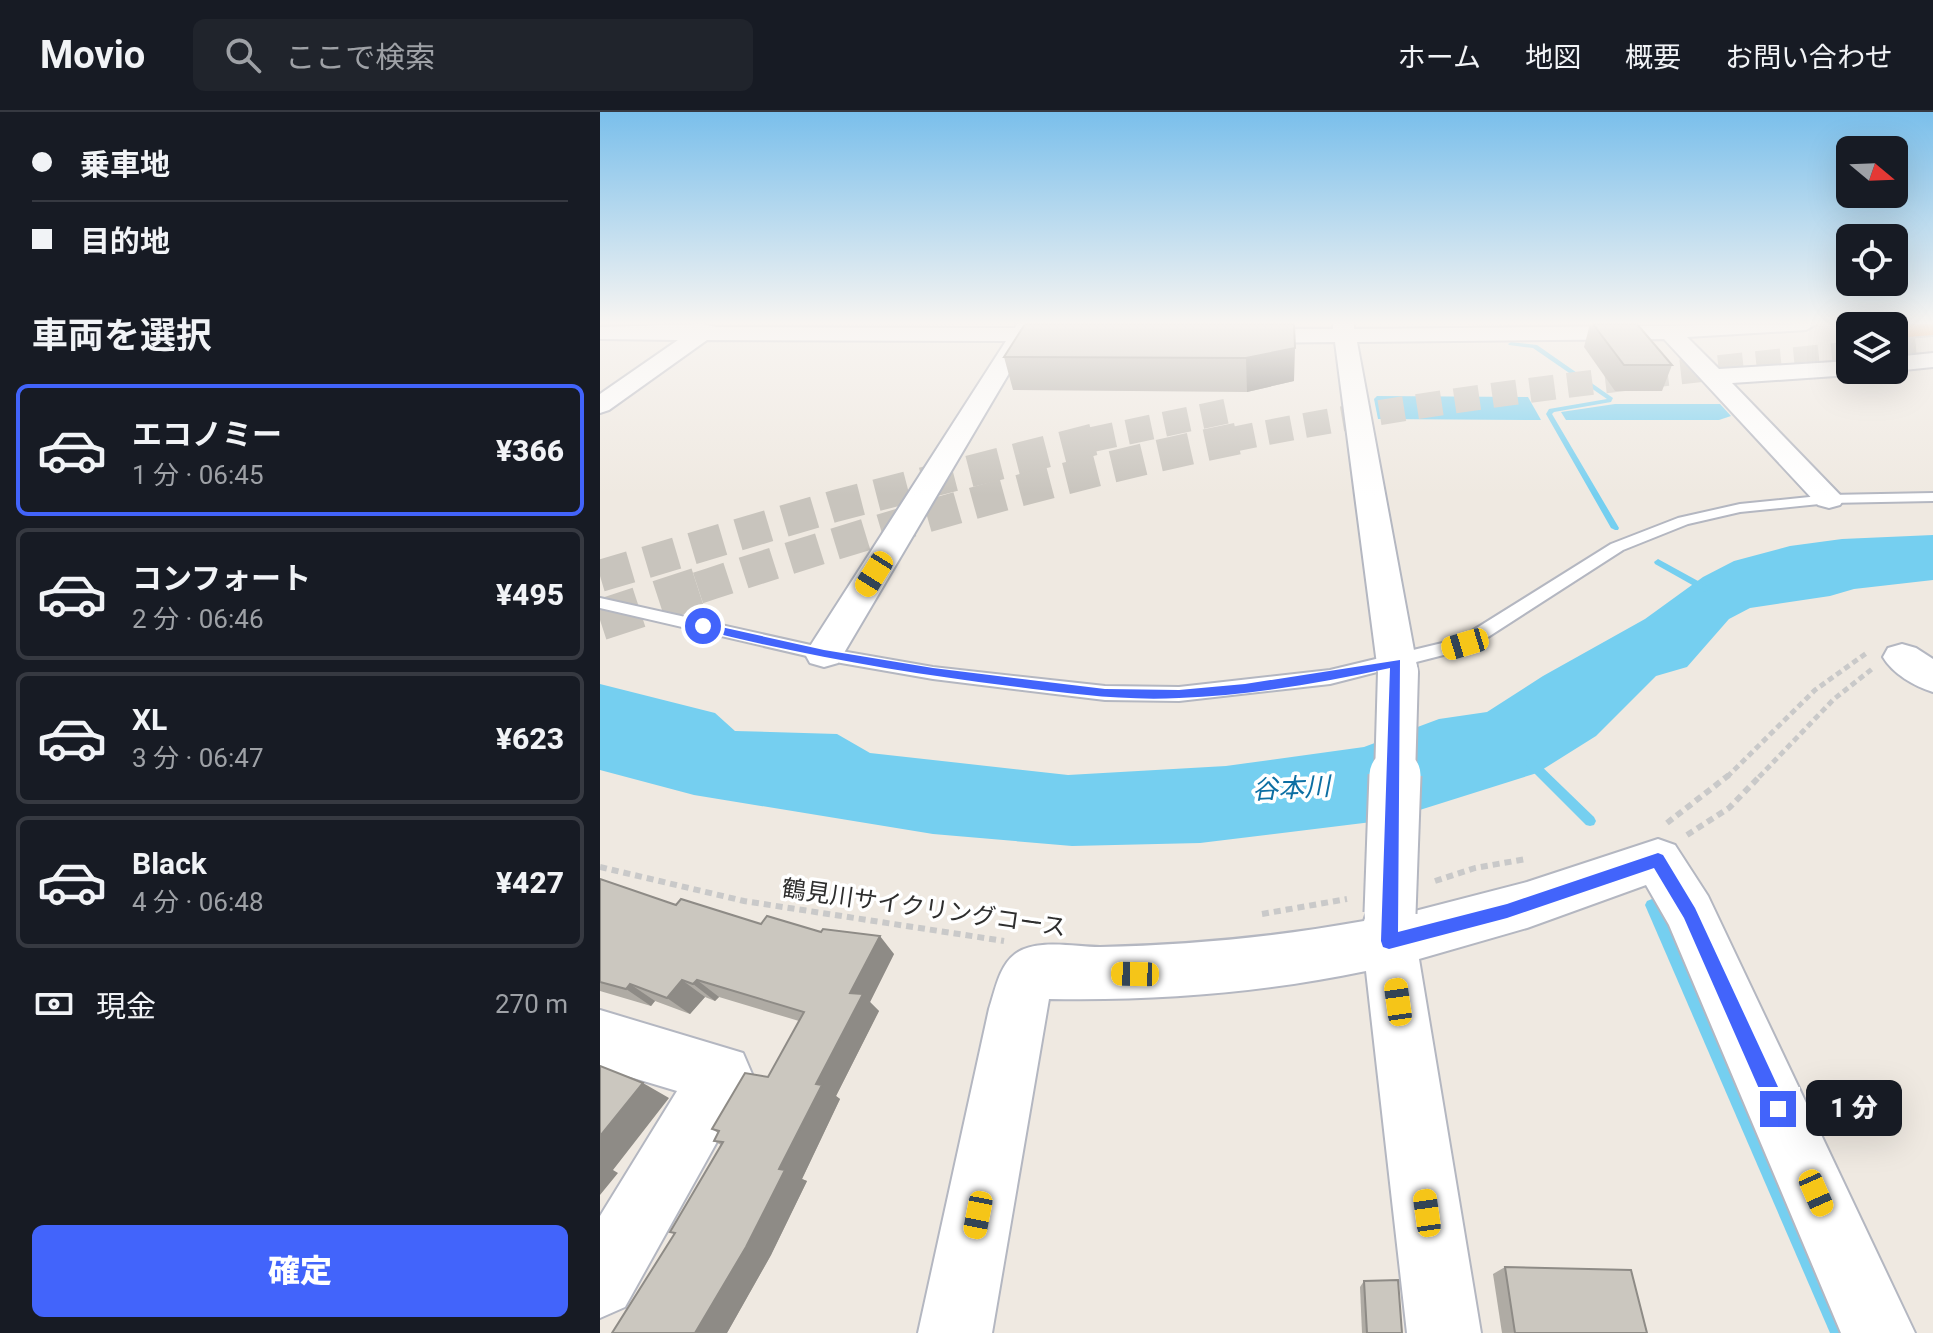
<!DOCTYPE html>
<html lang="ja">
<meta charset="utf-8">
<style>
:root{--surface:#171b24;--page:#20242c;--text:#f1f3f6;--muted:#9ea1a6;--line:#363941;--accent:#4264fb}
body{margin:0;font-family:Roboto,"Noto Sans JP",sans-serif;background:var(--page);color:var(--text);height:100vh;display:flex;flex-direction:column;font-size:30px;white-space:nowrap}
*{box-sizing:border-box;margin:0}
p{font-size:26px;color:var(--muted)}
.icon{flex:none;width:44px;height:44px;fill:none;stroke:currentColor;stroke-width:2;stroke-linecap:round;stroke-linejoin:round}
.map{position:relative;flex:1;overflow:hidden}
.side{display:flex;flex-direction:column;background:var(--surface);width:600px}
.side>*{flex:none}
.banner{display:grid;align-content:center;height:176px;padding:0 32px;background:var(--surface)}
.needle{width:52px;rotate:109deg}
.fabs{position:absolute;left:1236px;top:24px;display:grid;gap:16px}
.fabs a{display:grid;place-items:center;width:72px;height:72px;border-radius:12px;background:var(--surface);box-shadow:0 8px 32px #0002;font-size:40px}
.end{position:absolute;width:36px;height:36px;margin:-18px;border:10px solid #4264fb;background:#fff;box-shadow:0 0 0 4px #fff}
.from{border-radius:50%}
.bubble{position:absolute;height:56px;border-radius:12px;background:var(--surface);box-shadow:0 8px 32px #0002;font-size:26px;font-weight:800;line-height:56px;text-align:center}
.car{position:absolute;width:24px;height:48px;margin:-24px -12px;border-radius:10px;box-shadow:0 0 6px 2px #0007;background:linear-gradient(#f5c518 24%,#345 0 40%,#f5c518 0 76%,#345 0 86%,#f5c518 0)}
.banner b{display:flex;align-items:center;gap:28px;height:76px;font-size:30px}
.banner b+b{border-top:2px solid var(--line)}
.banner i{width:20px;height:20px;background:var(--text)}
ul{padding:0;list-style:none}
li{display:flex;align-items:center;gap:24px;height:132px;margin:0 16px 12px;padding:0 16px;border:4px solid var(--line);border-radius:12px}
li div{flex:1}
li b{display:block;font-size:30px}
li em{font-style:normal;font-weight:800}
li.on{border-color:var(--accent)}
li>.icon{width:72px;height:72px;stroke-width:1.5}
h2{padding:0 32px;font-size:36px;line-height:96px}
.pay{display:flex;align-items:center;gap:20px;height:88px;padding:0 32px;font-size:30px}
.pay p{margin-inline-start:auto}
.action{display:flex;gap:16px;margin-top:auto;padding:16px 32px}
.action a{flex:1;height:92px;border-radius:12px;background:var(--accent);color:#fff;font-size:32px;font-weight:800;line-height:92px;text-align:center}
header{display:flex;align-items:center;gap:48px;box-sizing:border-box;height:112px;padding:0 40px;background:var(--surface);border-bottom:2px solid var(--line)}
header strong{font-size:38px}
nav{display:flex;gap:44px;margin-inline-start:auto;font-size:28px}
.search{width:560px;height:72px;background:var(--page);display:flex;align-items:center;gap:20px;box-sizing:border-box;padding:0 28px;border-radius:12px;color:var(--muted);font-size:30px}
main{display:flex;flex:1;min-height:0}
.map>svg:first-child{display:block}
</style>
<header>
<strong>Movio</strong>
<div class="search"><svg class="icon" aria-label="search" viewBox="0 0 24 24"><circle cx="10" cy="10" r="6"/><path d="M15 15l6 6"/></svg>ここで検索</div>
<nav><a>ホーム</a><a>地図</a><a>概要</a><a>お問い合わせ</a></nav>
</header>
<main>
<section class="side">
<div class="banner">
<b><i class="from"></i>乗車地</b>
<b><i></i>目的地</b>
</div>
<h2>車両を選択</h2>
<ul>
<li class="on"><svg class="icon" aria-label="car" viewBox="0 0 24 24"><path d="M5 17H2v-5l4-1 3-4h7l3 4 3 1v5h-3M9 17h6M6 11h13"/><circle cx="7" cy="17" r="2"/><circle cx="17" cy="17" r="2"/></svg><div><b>エコノミー</b><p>1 分 · 06:45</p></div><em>¥366</em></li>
<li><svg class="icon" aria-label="car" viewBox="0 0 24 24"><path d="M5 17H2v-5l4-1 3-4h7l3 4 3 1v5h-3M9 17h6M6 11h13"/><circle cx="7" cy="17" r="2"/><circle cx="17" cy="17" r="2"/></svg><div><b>コンフォート</b><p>2 分 · 06:46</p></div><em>¥495</em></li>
<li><svg class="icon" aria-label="car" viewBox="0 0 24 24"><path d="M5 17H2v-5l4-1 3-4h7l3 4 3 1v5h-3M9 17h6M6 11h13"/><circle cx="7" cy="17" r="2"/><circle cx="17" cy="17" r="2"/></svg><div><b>XL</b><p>3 分 · 06:47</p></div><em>¥623</em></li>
<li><svg class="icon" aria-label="car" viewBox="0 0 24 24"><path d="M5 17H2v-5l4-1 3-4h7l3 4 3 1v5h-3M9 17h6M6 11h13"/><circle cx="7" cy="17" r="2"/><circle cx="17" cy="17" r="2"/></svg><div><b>Black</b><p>4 分 · 06:48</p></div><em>¥427</em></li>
</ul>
<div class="pay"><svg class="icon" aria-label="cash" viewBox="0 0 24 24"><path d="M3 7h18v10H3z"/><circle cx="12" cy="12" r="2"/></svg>現金<p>270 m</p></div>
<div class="action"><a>確定</a></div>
</section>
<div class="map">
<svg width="1333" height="1221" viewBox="0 0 1333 1221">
<rect width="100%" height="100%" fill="#efe9e1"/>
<g fill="#75cff0">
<polygon points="777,284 928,285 941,308 778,307 774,287"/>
<polygon points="1015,292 1120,292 1131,304 1119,308 966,308 961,300"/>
<polygon points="1333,423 1333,468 1254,477 1230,484 1150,496 1129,507 1087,555 1056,564 996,624 937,661 788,708 600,731 472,734 333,722 94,683 0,658 0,572 115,601 135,619 237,622 270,641 468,663 626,654 764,635 839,607 887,600 943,564 1045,507 1103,465 1134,449 1190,434 1242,427"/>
</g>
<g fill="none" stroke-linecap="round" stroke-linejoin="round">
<g fill="#75cff0" fill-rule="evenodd">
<polygon points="911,230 937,233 1013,286 1011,290 954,300 952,302 1019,416 1018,418 1015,418 1011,416 946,302 949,297 1007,287 933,236 909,233 908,232"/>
<polygon points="1058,447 1109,475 1111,477 1106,480 1103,479 1055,452 1054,450"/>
<polygon points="931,647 935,648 994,705 996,709 994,713 990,714 986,713 927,654 925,651 927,648"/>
<polygon points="1052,787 1057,789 1059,793 1250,1221 1230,1221 1045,793 1047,789"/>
</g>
<g stroke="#c8c4bd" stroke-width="25" stroke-dasharray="25 13" stroke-linecap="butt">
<polyline points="1294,237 1316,235"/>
<polyline points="490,328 632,298"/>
<path d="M630,328C835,286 1042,263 1250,242"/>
</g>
<g stroke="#c8c4bd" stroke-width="32" stroke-dasharray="32 16" stroke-linecap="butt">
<polyline points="0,464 235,394 499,326"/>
<path d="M98,476C276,417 456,364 640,326"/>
</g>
<polyline stroke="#c8c4bd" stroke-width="41" stroke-dasharray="41 21" stroke-linecap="butt" points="0,508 104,474"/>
<g stroke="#b4b7c1" stroke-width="4">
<polygon id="lane" points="1333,381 1333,389 1229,391 1140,400 1088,412 1023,438 871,536 730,572 579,589 505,588 333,567 224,548 0,496 0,486 224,536 333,555 505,574 579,575 730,558 859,527 1011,432 1078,406 1140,392 1229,383"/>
</g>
<g stroke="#b4b7c1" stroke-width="4">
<g id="street">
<polygon points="103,212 116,215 415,216 417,212 438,212 436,216 477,217 488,223 477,229 428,229 238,551 224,555 210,551 205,542 406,229 107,228 9,298 0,301 0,282 78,228 0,227 0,215"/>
<polygon points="733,212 754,212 754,217 1216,212 1206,218 1087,225 1119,257 1250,249 1250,258 1260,258 1250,263 1132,271 1244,387 1240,393 1229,396 1218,393 1064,227 757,230 818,560 812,570 798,573 784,570 778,560 735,230 639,231 628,224 639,217 733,217"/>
<polygon points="1333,241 1333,255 1294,259 1290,258 1294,258 1294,245"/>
<path d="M1302,532L1316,536L1333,547V580C1314,574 1293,562 1283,545L1288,536Z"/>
<path d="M1058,727L1075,733L1108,784L1315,1221H1241L1069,813L1046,773L927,816L819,847L881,1221H807L766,859C661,881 556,889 449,887L392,1221H318L389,897C395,879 399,854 415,842C436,826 475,835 500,835C588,833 676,825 764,809L772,785L790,778L808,785L815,799L927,770Z"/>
<polygon points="0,898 143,941 152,962 143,983 25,1195 0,1206 0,1104 77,979 0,956"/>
</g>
</g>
<g stroke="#c9c9c9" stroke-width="4">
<polygon id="highway" points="1293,212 1333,212 1333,223 1294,226 1294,214 1287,214"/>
</g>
<g stroke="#c9c9c9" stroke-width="5" stroke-dasharray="6 4" stroke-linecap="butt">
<polyline points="1127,665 1215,578 1268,540"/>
<polyline points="1159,665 1234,587 1272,557"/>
</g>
<g stroke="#c9c9c9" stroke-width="6" stroke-dasharray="7 5" stroke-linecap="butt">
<polyline points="1067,711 1129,663"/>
<polyline points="1087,723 1129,696 1161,663"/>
<polyline points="0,755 144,789 404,829"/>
<polyline points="835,769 875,756 926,747"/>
<polyline points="662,802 747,787"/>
</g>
<use href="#lane" fill="#fff" fill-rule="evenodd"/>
<use href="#street" fill="#fff" fill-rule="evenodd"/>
<use href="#highway" fill="#ffa35c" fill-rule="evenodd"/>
<g stroke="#b4b7c1" stroke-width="44" stroke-linecap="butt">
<polyline id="street-bridge-far1" points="795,665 798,560"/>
</g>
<g stroke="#b4b7c1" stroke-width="55" stroke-linecap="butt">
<polyline id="street-bridge" points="790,801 795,663"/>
</g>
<use href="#street-bridge-far1" stroke="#fff" stroke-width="40"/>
<use href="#street-bridge" stroke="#fff" stroke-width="51"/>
</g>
<g fill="#afaba4">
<polygon points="694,212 694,269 647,280 413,278 404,245"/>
<polygon points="990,212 1037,212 1072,253 1062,279 1015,279 984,235"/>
<polygon points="0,767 76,793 294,842 270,890 279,899 236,984 240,987 202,1067 207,1069 171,1143 127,1221 12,1221 75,1121 121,1033 114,1029 118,1021 112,1017 168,965 199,909 119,885 115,889 105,885 90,902 55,889 51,894 0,879"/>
<polygon points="905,1155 1047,1221 902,1221 893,1162"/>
<polygon points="764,1169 802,1221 762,1221 760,1175"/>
</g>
<g fill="#8e8b86">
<polygon points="695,236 694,269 647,280 646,246"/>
<polygon points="280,824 294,842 270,890 279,899 236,984 240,987 202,1067 207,1069 171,1143 127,1221 95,1221 179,1057 216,972 250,881"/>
<polygon points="82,868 105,885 90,902 67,886"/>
<polygon points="97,868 119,885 115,889 93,872"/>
<polygon points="30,872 55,889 51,894 26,877"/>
<polygon points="43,971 69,986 13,1058 18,1061 0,1083 0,1024"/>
</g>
<g fill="#cbc7bf" stroke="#8e8b86" stroke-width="2">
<polygon points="425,212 694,212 695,236 646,246 404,245"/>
<polygon points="993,212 1037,212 1072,253 1024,253"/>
<polygon points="0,767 76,793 81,787 161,812 167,804 221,820 223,817 280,824 250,881 263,882 216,972 222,973 179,1057 185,1058 146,1135 95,1221 12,1221 75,1121 70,1120 123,1030 114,1029 119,1019 112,1017 145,961 168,965 204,900 97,868 93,872 82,868 67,886 30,872 26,877 0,870"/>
<polygon points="0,954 43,971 0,1024"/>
<polygon points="905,1155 1031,1158 1047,1221 915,1221"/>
<polygon points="798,1168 802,1221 767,1221 764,1169"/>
</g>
<linearGradient id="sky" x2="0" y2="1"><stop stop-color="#7abfeb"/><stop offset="0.55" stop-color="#f8f5f2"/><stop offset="1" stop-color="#f8f5f2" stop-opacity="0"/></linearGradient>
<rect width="1333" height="383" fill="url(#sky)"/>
<path fill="#4264fb" d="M103,511L224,538L333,556L505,577L579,578L645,572L800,548L798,820L907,792L1058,741L1063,743L1095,796L1185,990L1187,997L1185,1004L1178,1007L1171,1004L1084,806L1054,756L907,806L789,837L783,835L781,829L790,556C721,571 650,583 579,586C522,589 466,581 410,574C305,561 201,543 99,517V512Z"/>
<g text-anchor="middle" stroke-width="7" stroke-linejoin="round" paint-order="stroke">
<g font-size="24" fill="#2e2e2e" stroke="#fff">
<text transform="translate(324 796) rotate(8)" y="8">鶴見川サイクリングコース</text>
</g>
<g font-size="26" font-style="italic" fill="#0d6fa3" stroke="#fff">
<text transform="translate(691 676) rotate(-3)" y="9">谷本川</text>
</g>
</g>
</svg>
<div class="fabs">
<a><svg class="needle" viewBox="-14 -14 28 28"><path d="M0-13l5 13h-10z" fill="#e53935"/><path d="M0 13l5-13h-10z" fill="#9ea1a6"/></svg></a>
<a><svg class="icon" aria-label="locate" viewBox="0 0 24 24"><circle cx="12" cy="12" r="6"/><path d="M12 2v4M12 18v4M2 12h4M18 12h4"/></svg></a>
<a><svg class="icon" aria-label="layers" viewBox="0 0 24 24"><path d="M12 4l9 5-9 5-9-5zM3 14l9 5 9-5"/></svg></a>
</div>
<i class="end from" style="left:103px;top:514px"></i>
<i class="end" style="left:1178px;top:997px"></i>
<div class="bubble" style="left:1206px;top:968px;width:96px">1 分</div>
<i class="car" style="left:274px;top:462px;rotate:212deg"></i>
<i class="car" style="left:865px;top:532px;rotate:253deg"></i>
<i class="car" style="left:535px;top:862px;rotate:271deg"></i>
<i class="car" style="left:798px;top:890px;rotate:352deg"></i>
<i class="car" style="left:1216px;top:1081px;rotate:156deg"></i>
<i class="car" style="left:827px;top:1101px;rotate:352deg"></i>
<i class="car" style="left:378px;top:1103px;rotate:191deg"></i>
</div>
</main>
